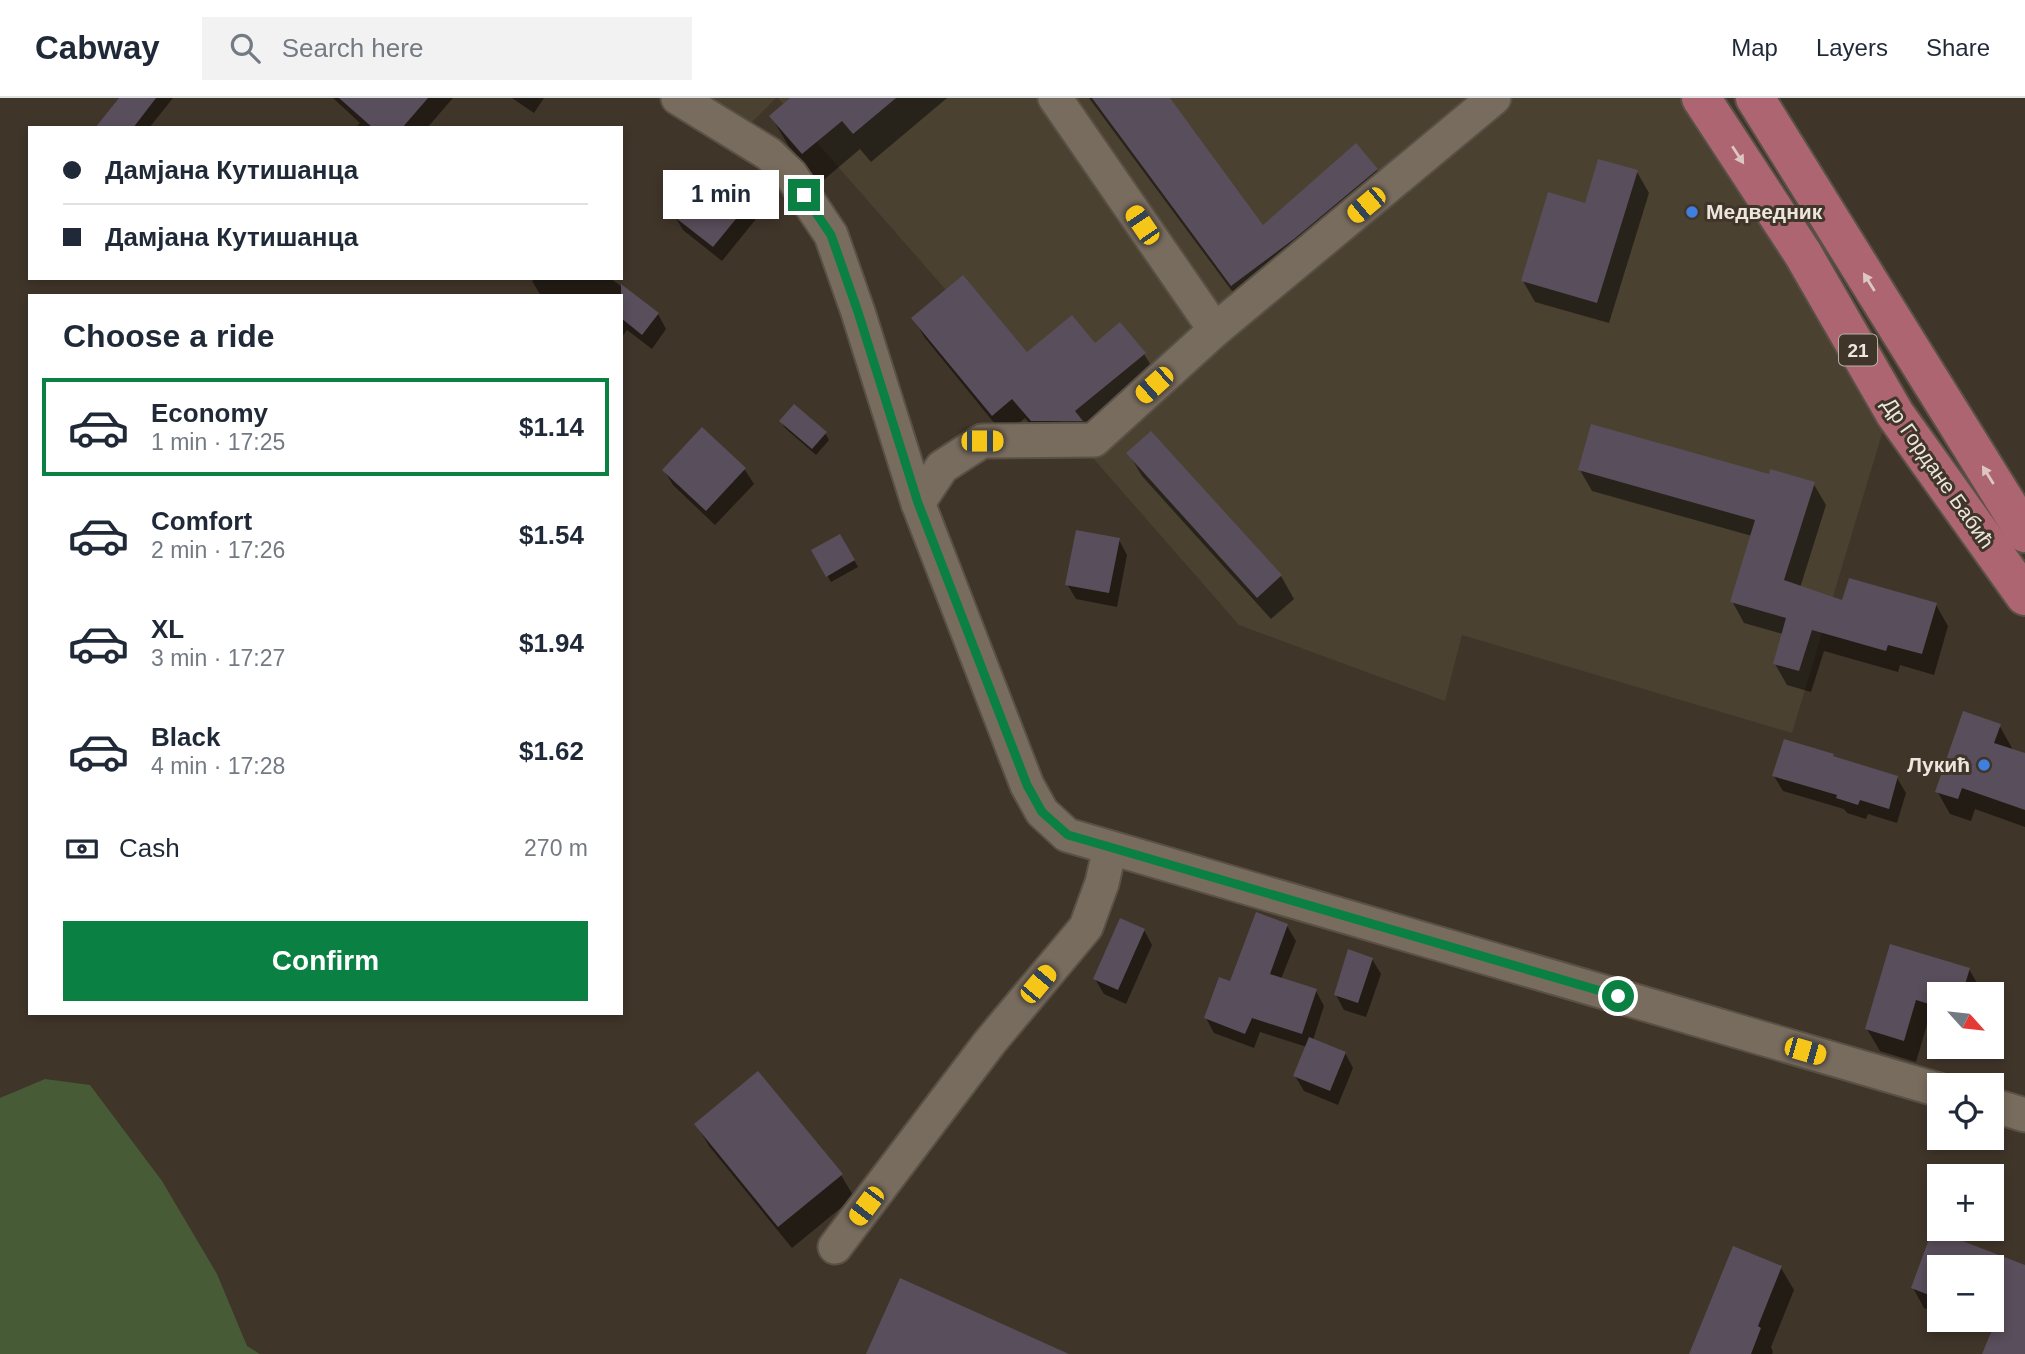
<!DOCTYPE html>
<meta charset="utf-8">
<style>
:root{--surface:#fff;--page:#f2f2f3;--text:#1f2937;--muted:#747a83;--line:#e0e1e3;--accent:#0b8043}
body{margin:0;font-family:Helvetica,sans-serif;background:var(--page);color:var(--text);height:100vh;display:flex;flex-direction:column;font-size:26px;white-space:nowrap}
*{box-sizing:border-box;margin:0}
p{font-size:23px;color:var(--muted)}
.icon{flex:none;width:38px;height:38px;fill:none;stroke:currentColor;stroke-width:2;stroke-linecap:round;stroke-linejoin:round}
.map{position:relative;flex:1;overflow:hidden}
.panel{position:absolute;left:28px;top:196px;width:595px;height:721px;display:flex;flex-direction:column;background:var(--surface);border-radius:0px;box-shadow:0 4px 10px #0003}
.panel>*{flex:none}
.hud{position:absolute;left:28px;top:28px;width:595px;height:154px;border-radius:0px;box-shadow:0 4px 10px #0003;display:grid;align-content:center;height:154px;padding:0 35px;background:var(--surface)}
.needle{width:46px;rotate:117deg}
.buttons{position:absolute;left:1927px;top:884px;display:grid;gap:14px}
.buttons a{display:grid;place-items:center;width:77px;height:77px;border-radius:0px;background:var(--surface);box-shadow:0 4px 10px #0003;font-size:35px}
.end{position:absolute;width:32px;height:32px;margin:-16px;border:9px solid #0b8043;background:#fff;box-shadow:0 0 0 4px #fff}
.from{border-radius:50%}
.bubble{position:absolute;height:49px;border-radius:0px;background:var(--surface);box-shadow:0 4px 10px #0003;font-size:23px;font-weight:800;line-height:49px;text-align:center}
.car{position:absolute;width:21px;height:42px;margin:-21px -10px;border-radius:9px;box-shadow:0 0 5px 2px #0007;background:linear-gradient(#f5c518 24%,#345 0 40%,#f5c518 0 76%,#345 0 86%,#f5c518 0)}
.hud b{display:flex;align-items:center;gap:24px;height:66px;font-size:26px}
.hud b+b{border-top:2px solid var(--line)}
.hud i{width:18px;height:18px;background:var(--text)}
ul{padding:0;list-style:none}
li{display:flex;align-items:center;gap:21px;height:98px;margin:0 14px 10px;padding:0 21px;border:4px solid transparent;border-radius:0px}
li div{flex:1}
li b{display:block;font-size:26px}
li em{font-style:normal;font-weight:800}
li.selected{border-color:var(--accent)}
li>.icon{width:63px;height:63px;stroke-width:1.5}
h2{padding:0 35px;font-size:32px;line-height:84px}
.pay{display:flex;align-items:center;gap:18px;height:77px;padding:0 35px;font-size:26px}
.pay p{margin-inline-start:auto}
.primary-button{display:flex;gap:14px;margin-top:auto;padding:14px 35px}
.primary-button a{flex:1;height:80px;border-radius:0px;background:var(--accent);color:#fff;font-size:28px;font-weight:800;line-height:80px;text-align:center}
header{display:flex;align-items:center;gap:42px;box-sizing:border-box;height:98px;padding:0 35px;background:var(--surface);border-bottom:2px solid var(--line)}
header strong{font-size:33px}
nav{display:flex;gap:38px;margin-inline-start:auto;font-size:24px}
.search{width:490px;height:63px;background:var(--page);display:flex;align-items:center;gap:18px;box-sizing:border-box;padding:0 24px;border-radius:0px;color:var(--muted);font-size:26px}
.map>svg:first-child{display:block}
</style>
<header>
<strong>Cabway</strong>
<div class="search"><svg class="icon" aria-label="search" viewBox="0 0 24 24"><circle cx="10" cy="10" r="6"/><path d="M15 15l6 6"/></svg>Search here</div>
<nav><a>Map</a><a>Layers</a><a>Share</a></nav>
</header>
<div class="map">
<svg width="2025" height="1256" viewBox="0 0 2025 1256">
<rect width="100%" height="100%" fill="#403529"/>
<g fill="#4a4131">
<polygon points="705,0 776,0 748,28"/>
<polygon points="778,0 1696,0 1887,319 1792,635 1462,537 1445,603 1239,527"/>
</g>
<polygon fill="#475b37" points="45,981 90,987 162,1083 217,1176 247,1248 260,1256 0,1256 0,1000"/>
<g fill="#0007">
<polygon points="121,0 173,0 149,30 98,30"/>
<polygon points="333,0 453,0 427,30 355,30 360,25"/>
<polygon points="512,0 544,0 534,15"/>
<polygon points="793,0 947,0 871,64 860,51 820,85 788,47 771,18"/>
<polygon points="1089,0 1168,0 1263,129 1356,48 1377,72 1393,100 1249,216"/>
<polygon points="1637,74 1649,95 1609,225 1535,204 1523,183 1586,107"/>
<polygon points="747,106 756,121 722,163 683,132 674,117"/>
<polygon points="535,180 610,180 658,216 666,231 652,251 627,232 621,240 621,198 541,198 532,183"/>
<polygon points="913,220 1026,257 1095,247 1144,256 1156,276 1087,332 1044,343 1025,320 1004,337 925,240"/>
<polygon points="781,323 825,335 829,342 816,357 785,330"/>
<polygon points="702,331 745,372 754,386 715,427 673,387 664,372"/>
<polygon points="1151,335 1281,478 1294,501 1271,521 1142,378 1129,356"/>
<polygon points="1580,372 1770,378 1813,385 1826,407 1800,490 1843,504 1936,507 1948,528 1934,577 1900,567 1898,574 1824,553 1811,594 1787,587 1775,566 1783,536 1744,525 1732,503 1752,438 1592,393"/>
<polygon points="840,438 858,469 831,484 813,453"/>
<polygon points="1119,442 1127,457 1117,509 1076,501 1067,486"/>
<polygon points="1999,627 2012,650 2012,653 2025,657 2025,729 1975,711 1971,723 1950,716 1937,693"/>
<polygon points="1832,657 1835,661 1897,680 1906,695 1897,725 1868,716 1866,721 1847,715 1844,711 1783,693 1774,678"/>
<polygon points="1287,828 1296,843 1281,881 1316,893 1324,908 1313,942 1345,955 1353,970 1338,1007 1304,993 1295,978 1307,949 1260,934 1254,950 1214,935 1206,920 1231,886"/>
<polygon points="1144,832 1152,847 1126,906 1104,896 1095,881"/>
<polygon points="1892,848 1969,871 1982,894 1981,896 1939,896 1939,927 1928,923 1916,964 1880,953 1867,931"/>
<polygon points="1372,861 1381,876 1366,919 1344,912 1336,897"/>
<polygon points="696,1026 841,1077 854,1099 792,1150 709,1048"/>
<polygon points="1934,1134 2025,1168 2025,1256 1984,1256 1992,1235 1956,1222 1992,1222 1992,1169 1939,1169 1939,1215 1924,1210 1913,1190"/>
<polygon points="1781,1170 1794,1192 1771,1249 1773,1254 1772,1256 1691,1256"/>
</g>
<g fill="#594e5b">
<polygon points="119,0 156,0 133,30 95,30"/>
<polygon points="339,0 428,0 402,30 373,30"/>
<polygon points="790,0 896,0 853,36 842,23 802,56 769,18"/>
<polygon points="1092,0 1170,0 1263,127 1356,45 1378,71 1294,141 1231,188"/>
<polygon points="1598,61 1638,72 1597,205 1521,183 1548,94 1585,105"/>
<polygon points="708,72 749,105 713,149 672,117"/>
<polygon points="963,177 1027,254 1072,217 1095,245 1120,224 1146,255 1075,313 1083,323 1031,323 1012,301 992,318 911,220"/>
<polygon points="621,186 659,215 642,237 621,220"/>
<polygon points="794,306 827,334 812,351 779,323"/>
<polygon points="1591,326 1769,376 1770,371 1815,384 1784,482 1842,502 1849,480 1937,505 1922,556 1888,547 1886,553 1812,532 1799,573 1773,566 1786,520 1730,504 1755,422 1578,372"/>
<polygon points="702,329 746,370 706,413 662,372"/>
<polygon points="1151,333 1282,477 1257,500 1126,355"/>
<polygon points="1076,432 1120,440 1109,495 1065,487"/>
<polygon points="840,436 855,462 826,479 811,452"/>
<polygon points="1963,613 2001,626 1994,645 2025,655 2025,712 1962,690 1958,701 1935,694"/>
<polygon points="1784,641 1834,656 1833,658 1898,678 1889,711 1860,702 1858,707 1836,700 1837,697 1772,678"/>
<polygon points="1256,814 1288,826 1270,876 1317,891 1302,936 1252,920 1245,936 1204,920 1219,879 1230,883"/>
<polygon points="1120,820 1145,831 1118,892 1093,881"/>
<polygon points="1890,846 1970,870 1962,896 1939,896 1939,909 1916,902 1904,943 1865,931"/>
<polygon points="1348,851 1373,860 1358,905 1334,897"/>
<polygon points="1309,939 1346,954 1330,993 1293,978"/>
<polygon points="758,973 843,1076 778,1129 694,1026"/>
<polygon points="1936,1122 1939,1122 1939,1134 2025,1167 2025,1256 1982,1256 1992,1232 1992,1169 1939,1169 1939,1201 1911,1190"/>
<polygon points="1733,1148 1782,1168 1758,1228 1761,1230 1751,1256 1689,1256"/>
<polygon points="900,1180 1069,1256 866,1256"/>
</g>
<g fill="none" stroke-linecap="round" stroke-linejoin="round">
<g stroke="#5a5146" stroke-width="37">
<g id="minor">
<polyline points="678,0 769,56 791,77 831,137 858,214 918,405 1027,687 1042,714 1067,737 1939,992"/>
<polyline points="1055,0 1215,232 1494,0"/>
<polyline points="918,405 942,369 982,343 1094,342 1215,232"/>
<polyline points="1992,1007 2025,1017"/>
<polyline points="835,1149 990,944 1086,829 1102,785 1110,750"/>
</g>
</g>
<g stroke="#5a5146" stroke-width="42">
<g id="major">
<polyline points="1701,0 1803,156 1895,316 2025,498"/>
<polyline points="1755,0 2025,435"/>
</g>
</g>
<use href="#minor" stroke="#786c5e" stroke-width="33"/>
<use href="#major" stroke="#ac6571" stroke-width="38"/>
</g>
<defs><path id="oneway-solid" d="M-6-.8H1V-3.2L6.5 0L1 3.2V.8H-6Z" transform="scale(1.75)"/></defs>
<g fill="#ddc6c3">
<use href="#oneway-solid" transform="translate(1738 57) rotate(57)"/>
<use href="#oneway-solid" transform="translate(1869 184) rotate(-122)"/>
<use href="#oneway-solid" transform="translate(1988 377) rotate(-122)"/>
</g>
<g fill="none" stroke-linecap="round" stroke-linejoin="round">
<polyline stroke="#0b8043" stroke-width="9" points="804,97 831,137 858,214 918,405 1027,687 1042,714 1068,737 1089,743 1618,898"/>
</g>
<g fill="#3f7fe0" stroke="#403529" stroke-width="2.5">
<circle cx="1692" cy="114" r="7"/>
<circle cx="1984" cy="667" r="7"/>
</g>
<g text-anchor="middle" stroke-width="6" stroke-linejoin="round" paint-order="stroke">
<rect fill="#403529" stroke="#b9b1a8" stroke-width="2" x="1839" y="236.5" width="38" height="31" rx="5"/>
<g font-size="19" font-weight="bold" fill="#ede6de">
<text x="1858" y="259">21</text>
</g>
<g font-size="21" font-weight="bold" fill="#ede6de" stroke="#403529" text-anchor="start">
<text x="1706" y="121">Медведник</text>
<text x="1970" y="674" text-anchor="end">Лукић</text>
</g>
<g font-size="21" fill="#ede6de" stroke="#403529">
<text transform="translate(1938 375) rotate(55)" y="7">Др Гордане Бабић</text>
</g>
</g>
</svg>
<div class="buttons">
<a><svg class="needle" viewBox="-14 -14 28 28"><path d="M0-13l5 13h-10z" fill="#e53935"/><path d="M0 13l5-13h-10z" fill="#747a83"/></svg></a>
<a><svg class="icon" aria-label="locate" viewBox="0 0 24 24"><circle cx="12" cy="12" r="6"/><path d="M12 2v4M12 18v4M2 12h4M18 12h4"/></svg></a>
<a>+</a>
<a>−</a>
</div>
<i class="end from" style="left:1618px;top:898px"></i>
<i class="end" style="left:804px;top:97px"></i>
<div class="bubble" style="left:663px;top:72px;width:116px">1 min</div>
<i class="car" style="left:1366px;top:107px;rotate:230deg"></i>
<i class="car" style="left:1142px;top:127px;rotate:326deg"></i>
<i class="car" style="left:1154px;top:287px;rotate:228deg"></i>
<i class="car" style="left:982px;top:343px;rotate:90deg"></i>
<i class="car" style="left:1038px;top:886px;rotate:40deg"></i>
<i class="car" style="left:1805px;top:953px;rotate:106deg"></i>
<i class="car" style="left:866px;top:1108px;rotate:217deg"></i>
<div class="hud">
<b><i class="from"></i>Дамјана Кутишанца</b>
<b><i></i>Дамјана Кутишанца</b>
</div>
<section class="panel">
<h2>Choose a ride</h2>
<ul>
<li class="selected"><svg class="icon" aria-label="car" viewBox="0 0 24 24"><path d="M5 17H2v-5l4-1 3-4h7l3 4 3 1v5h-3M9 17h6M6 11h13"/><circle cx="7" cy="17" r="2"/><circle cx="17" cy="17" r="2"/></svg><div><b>Economy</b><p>1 min · 17:25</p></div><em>$1.14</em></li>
<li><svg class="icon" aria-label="car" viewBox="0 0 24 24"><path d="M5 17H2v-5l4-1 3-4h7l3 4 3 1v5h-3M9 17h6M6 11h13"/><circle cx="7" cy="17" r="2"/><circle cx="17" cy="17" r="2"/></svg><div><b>Comfort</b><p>2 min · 17:26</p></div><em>$1.54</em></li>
<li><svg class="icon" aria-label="car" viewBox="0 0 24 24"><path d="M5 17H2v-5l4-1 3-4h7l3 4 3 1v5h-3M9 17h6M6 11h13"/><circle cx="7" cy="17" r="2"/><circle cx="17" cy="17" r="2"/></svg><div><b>XL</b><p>3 min · 17:27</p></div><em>$1.94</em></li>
<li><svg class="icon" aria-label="car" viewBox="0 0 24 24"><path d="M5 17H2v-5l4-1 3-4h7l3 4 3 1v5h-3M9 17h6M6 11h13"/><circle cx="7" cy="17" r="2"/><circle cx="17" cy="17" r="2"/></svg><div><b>Black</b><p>4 min · 17:28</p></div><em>$1.62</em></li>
</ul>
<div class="pay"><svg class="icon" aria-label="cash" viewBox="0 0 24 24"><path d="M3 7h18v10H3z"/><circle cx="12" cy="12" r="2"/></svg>Cash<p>270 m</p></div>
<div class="primary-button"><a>Confirm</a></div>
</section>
</div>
